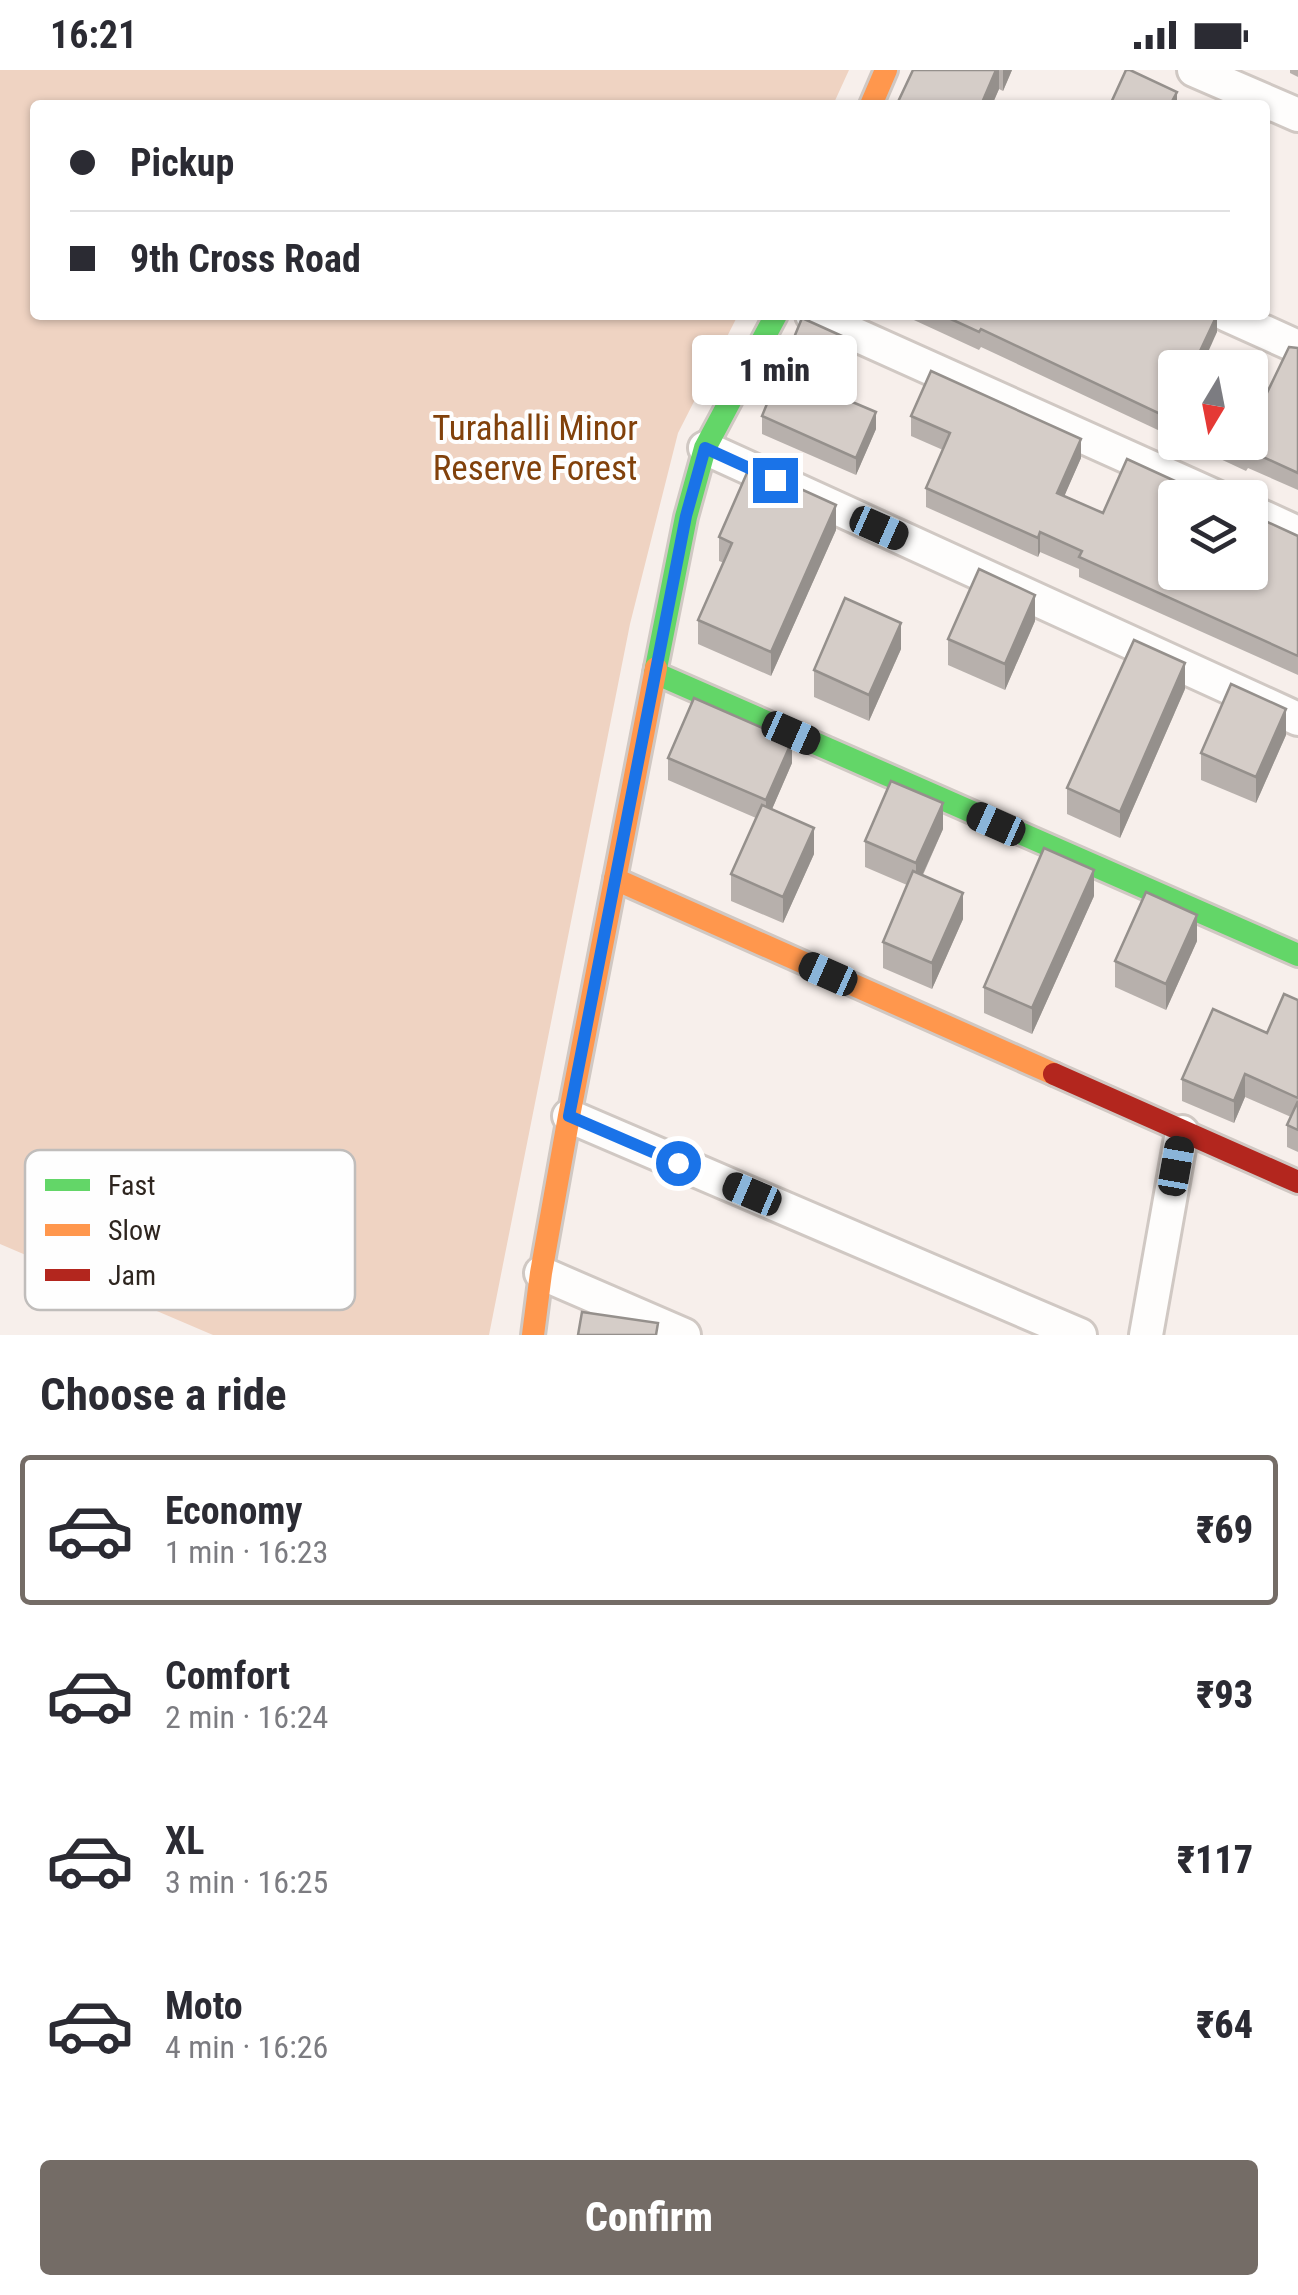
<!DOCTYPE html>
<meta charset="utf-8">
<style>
:root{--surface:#fff;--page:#f7f7f7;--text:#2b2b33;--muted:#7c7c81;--line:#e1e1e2;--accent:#746c66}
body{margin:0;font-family:"Roboto Condensed",sans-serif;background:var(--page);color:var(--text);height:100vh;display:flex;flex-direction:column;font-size:38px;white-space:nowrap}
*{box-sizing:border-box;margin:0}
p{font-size:32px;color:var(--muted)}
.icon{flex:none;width:55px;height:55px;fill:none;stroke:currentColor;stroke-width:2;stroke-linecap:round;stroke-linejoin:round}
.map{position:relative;height:1265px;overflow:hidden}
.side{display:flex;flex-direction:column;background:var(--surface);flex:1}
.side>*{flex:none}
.top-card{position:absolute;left:30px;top:30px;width:1240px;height:220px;border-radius:10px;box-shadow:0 2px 8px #0004;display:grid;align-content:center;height:220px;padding:0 40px;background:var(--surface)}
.needle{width:65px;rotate:190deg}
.tools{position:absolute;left:1158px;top:280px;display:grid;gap:20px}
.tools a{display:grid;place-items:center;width:110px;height:110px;border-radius:10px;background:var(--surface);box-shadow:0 2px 8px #0004;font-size:50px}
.end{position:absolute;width:45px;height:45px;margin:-22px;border:12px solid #1a73e8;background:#fff;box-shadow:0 0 0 5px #fff}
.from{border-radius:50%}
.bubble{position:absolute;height:70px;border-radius:10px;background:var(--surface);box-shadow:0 2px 8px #0004;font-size:32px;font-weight:800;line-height:70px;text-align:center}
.car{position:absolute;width:30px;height:60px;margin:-30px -15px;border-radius:12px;box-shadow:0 0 8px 2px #0007;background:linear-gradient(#222 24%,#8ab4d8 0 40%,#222 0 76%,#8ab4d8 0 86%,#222 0)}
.top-card b{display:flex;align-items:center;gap:35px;height:95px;font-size:38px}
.top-card b+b{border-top:2px solid var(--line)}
.top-card i{width:25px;height:25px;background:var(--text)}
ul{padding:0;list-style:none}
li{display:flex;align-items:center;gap:30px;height:150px;margin:0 20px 15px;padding:0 20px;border:5px solid transparent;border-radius:10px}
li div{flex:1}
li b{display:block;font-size:38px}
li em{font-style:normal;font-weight:800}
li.active{border-color:var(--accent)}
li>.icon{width:90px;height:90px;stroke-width:1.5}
h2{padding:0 40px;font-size:45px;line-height:120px}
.primary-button{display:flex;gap:20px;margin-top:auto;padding:20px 40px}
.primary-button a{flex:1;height:115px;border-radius:10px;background:var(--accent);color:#fff;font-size:40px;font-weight:800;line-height:115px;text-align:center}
.status{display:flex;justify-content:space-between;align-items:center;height:70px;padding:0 50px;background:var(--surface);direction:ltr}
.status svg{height:28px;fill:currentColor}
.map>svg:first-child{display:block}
</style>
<div class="status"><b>16:21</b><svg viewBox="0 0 49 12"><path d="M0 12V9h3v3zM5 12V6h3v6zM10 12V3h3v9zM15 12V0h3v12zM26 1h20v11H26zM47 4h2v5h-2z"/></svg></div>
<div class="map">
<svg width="1298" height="1265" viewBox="0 0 1298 1265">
<rect width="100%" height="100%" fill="#f7efeb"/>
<polygon fill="#efd3c2" points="0,0 849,0 833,35 35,35 35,245 738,245 678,363 630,554 489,1265 213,1265 0,1174"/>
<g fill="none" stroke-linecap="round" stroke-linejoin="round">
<g stroke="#d0c8c3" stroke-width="38">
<g id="street">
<polyline points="1194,0 1298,45"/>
<polyline points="812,245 1219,428"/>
<polyline points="1227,245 1298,277"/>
<polyline points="705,378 1298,649"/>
<polyline points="1250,441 1298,463"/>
<polyline points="569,1046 1080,1265"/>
<polyline points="541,1203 684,1265"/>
<polyline points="1146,1265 1182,1062"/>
</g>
</g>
<g stroke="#d0c8c3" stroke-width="28">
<g id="fast">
<polyline points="656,598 686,447 705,378 776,245"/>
<polyline points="655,603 1298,885"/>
</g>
</g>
<g stroke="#d0c8c3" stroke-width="28">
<g id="slow">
<polyline points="871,35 886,0"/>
<polyline points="615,809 1054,1004"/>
<polyline points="533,1265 541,1203 569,1046 656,598"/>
</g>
</g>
<g stroke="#d0c8c3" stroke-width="28">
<polyline id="jam" points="1054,1004 1298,1112"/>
</g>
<use href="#street" stroke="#fefdfc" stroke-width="32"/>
<use href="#fast" stroke="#63d668" stroke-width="22"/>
<use href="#slow" stroke="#ff974d" stroke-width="22"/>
<use href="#jam" stroke="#b3261e" stroke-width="22"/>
</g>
<g fill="#b7b0ac">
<polygon points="913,0 1012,0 1003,21 999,19 992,35 897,35"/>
<polygon points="1290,0 1298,0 1298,7 1290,3"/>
<polygon points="903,245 1217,245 1217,262 1175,298 1175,368 981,277 979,280"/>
<polygon points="1298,278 1298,420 1248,398 1246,401 1184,372 1250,372 1264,329"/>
<polygon points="853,288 837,325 876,359 856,405 762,364 762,346"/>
<polygon points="911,346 1081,388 1064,426 1103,443 1298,466 1298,605 1079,507 1079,499 1040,482 1038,487 926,437 926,418 943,380 911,366"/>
<polygon points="836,460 771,606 698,574 698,550 724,493 719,491 719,467"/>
<polygon points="1035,551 1005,620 948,595 948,569"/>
<polygon points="901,579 869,651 814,627 814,600"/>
<polygon points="1185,619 1120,768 1067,744 1067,718"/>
<polygon points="1286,665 1256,733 1201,710 1201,683"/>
<polygon points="668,688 792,693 772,739 814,784 783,853 731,831 731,804 756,748 668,710"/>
<polygon points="943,759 923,805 963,849 932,919 883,898 883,872 907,815 865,797 865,771"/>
<polygon points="1094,826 1032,964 984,943 984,917"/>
<polygon points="1197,871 1166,940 1115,917 1115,891"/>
<polygon points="1298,930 1298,1082 1287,1077 1287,1055 1291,1047 1245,1027 1234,1053 1182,1031 1182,1009 1267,963"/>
</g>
<g fill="#95908c">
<polygon points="996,0 999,0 999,19 992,35 981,35"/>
<polygon points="1003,0 1012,0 1003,21"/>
<polygon points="1177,22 1177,35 1170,35"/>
<polygon points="1217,245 1217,262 1201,298 1193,298"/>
<polygon points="853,271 853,288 831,340 831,323"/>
<polygon points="876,342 876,359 856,405 856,388"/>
<polygon points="1081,369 1081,388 1057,443 1057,423"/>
<polygon points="836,435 836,460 771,606 771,582"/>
<polygon points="1040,462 1040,482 1038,487 1038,468"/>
<polygon points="1035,525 1035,551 1005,620 1005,594"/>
<polygon points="901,553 901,579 869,651 869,625"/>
<polygon points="1185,593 1185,619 1120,768 1120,742"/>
<polygon points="1286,639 1286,665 1256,733 1256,707"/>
<polygon points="792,671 792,693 766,753 766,730"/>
<polygon points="943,733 943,759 916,819 916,793"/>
<polygon points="814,758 814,784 783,853 783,827"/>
<polygon points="1094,800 1094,826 1032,964 1032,938"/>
<polygon points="963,823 963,849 932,919 932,893"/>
<polygon points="1197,845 1197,871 1166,940 1166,914"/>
<polygon points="1245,1004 1245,1027 1234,1053 1234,1031"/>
</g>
<g fill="#d5cdc8" stroke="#95908c" stroke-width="2.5">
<polygon points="913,0 996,0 981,35 899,35 897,34"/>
<polygon points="1126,0 1130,0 1177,22 1170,35 1110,35"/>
<polygon points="942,245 1217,245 1193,296 1196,298 1175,298 1175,351 981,259 979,262"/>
<polygon points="802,248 853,271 831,323 876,342 856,388 762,346"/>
<polygon points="1289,277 1298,278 1298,403 1248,380 1246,383 1222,372 1250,372 1250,322 1264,329"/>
<polygon points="931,301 1081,369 1057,423 1103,443 1127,389 1212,428 1175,428 1175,502 1250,502 1250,444 1298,466 1298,586 1079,487 1082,481 1040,462 1038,468 926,418 950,363 911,346"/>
<polygon points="750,396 836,435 771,582 698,550 732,473 719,467"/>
<polygon points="979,499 1035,525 1005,594 948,569"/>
<polygon points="845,528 901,553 869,625 814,600"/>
<polygon points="1134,570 1185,593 1120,742 1067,718"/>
<polygon points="1231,614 1286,639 1256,707 1201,683"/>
<polygon points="694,628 792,671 766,730 668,688"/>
<polygon points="891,711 943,733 916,793 865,771"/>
<polygon points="762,735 814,758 783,827 731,804"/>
<polygon points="1044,778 1094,800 1032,938 984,917"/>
<polygon points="913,801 963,823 932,893 883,872"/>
<polygon points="1146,822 1197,845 1166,914 1115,891"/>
<polygon points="1284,924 1298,930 1298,1028 1245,1004 1234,1031 1182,1009 1213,939 1267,963"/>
<polygon points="1298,1031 1298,1060 1287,1055"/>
<polygon points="582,1242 658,1253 656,1265 578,1265"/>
</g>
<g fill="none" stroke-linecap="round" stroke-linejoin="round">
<polyline stroke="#1a73e8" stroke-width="12" points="678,1093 569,1046 686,446 705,378 775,410"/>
</g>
<g text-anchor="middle" stroke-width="8" stroke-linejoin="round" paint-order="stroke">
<g font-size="35" fill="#81410b" stroke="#fefefe">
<text x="535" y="370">Turahalli Minor<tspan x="535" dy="40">Reserve Forest</tspan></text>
</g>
</g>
<rect x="25" y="1080" width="330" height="160" rx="15" fill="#fefefe" stroke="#c0bdbb" stroke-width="2.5"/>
<rect x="45" y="1109" width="45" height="12" fill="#63d668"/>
<rect x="45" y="1154" width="45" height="12" fill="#ff974d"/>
<rect x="45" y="1199" width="45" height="12" fill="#b3261e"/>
<g font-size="28" fill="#2e251f">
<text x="108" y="1125">Fast</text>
<text x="108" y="1170">Slow</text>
<text x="108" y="1215">Jam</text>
</g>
</svg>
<div class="tools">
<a><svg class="needle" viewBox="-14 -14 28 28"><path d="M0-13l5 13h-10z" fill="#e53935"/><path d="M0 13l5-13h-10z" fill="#7c7c81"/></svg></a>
<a><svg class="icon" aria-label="layers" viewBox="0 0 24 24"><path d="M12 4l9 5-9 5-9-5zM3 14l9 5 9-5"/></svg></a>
</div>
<i class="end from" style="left:678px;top:1093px"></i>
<i class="end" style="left:775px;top:410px"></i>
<div class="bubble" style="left:692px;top:265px;width:165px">1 min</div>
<i class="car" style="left:879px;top:458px;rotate:114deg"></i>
<i class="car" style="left:791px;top:663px;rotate:114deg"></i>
<i class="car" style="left:996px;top:754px;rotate:294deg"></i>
<i class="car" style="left:828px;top:904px;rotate:294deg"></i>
<i class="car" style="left:1176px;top:1096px;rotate:10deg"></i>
<i class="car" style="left:752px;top:1124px;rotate:293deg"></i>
<div class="top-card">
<b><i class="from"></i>Pickup</b>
<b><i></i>9th Cross Road</b>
</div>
</div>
<section class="side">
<h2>Choose a ride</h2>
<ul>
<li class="active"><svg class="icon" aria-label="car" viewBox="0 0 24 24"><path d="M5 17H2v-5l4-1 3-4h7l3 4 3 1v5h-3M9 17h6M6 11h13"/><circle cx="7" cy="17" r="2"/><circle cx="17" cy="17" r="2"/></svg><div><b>Economy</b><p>1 min · 16:23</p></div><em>₹69</em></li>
<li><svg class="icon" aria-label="car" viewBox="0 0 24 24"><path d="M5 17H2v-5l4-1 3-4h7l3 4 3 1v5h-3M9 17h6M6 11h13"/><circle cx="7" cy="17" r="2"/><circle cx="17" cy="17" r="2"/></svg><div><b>Comfort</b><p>2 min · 16:24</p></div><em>₹93</em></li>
<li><svg class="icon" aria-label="car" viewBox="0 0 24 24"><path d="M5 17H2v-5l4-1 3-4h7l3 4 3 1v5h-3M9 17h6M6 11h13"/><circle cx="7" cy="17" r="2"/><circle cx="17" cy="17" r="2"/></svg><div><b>XL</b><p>3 min · 16:25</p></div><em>₹117</em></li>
<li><svg class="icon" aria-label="car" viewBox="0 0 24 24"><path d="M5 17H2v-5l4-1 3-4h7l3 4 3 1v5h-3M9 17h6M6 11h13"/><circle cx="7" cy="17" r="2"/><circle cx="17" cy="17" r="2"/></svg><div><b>Moto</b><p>4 min · 16:26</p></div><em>₹64</em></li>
</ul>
<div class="primary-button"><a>Confirm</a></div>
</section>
